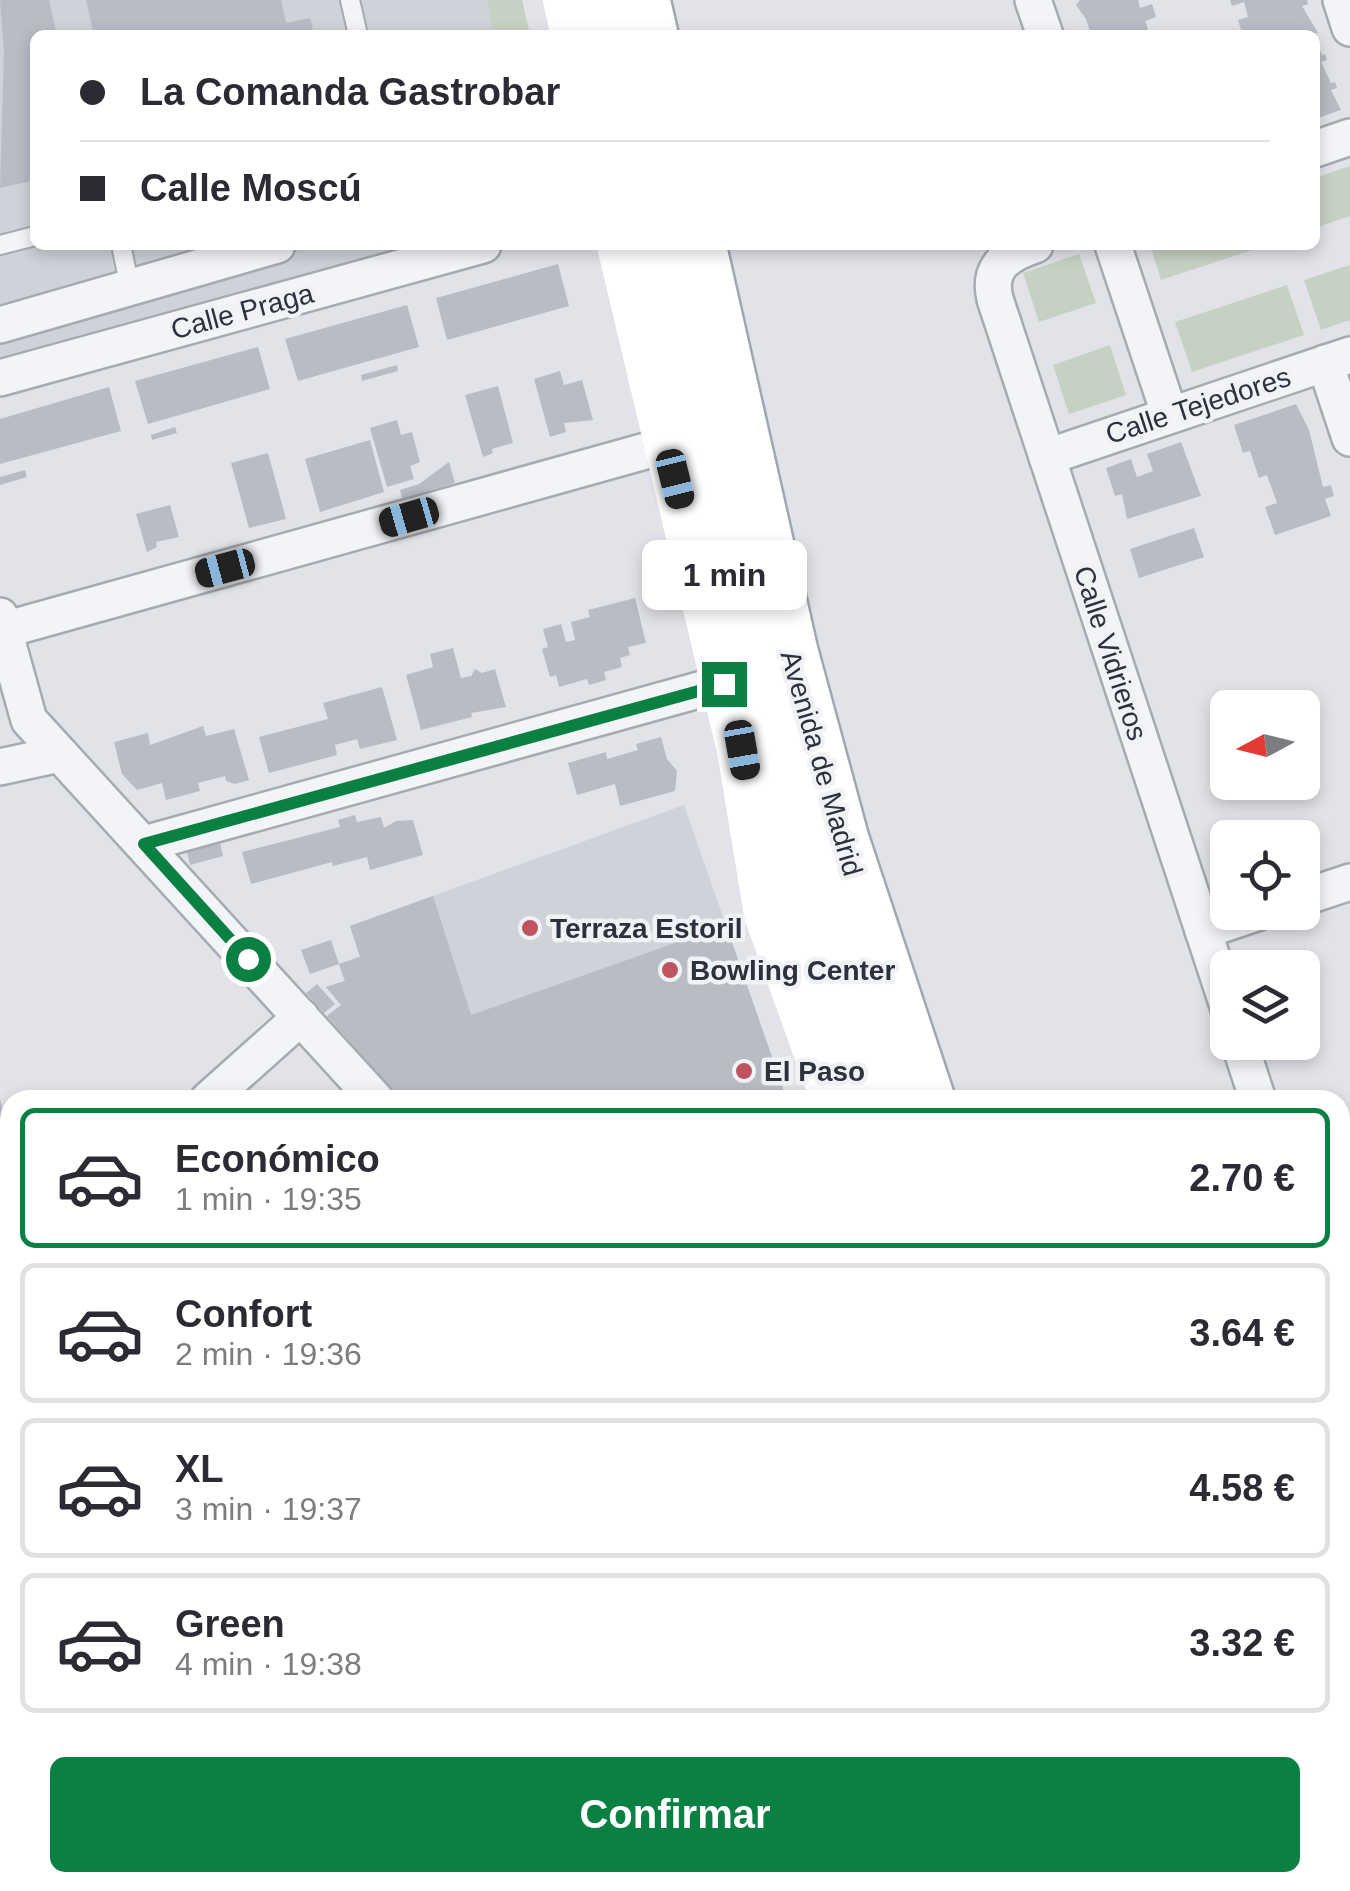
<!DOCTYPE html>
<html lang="es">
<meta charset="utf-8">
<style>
:root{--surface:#fff;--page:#f2f2f3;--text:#2b2b33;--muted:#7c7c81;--line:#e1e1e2;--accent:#0b8043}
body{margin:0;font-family:Arial,sans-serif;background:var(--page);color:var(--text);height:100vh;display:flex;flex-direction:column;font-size:38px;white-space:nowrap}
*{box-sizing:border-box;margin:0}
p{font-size:32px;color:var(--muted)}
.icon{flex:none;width:55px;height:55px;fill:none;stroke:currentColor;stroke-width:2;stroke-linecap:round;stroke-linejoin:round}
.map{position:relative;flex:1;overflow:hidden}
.details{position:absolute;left:0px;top:1090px;width:1350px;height:802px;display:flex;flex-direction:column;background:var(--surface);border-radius:30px 30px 0 0;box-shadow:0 5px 15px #0003}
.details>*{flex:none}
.top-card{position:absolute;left:30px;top:30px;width:1290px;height:220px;border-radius:15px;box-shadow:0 5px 15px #0003;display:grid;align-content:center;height:220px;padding:0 50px;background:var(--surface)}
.needle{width:65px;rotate:263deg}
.tools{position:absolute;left:1210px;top:690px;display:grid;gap:20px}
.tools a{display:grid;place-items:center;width:110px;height:110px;border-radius:15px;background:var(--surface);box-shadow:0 5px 15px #0003;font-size:50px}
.end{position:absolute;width:45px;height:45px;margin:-22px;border:12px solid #0b8043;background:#fff;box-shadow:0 0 0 5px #fff}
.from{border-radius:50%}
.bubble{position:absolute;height:70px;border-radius:15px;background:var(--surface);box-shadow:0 5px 15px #0003;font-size:32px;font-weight:600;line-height:70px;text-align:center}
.car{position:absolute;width:30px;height:60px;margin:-30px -15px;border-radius:12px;box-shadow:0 0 8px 2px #0007;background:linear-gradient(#222 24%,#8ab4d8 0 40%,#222 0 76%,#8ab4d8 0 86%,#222 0)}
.top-card b{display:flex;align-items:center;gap:35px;height:95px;font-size:38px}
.top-card b+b{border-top:2px solid var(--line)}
.top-card i{width:25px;height:25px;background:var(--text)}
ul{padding:18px 0 0;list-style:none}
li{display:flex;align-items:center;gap:30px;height:140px;margin:0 20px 15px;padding:0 30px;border:5px solid var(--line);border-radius:15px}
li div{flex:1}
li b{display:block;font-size:38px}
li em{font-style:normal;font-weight:600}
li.current{border-color:var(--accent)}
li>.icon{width:90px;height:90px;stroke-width:1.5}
.action{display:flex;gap:20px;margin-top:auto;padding:20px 50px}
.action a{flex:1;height:115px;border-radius:15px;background:var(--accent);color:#fff;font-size:40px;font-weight:600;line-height:115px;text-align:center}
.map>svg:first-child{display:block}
</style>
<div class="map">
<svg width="1350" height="1891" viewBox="0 0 1350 1891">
<defs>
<pattern id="park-tufts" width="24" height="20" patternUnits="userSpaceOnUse" patternTransform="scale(2.5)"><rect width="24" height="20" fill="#c6d1c3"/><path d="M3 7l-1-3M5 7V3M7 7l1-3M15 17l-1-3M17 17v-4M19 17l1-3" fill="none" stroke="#aab4a8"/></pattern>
</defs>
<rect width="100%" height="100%" fill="#e1e3e8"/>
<g fill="#cfd2d9">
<polygon points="0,0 522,0 530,35 35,35 35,245 408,245 0,357"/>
<polygon points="684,805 787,1100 402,1100 327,1016 341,1005 326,987 344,981 339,964 360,956 350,926"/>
</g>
<g fill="#c6d1c3">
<polygon points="487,0 522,0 530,35 494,35"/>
<polygon points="1350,166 1350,216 1315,228 1315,178"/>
<polygon points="1150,245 1267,245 1161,280"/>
<polygon points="1079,254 1096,303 1039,322 1023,273"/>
<polygon points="1350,265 1350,320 1321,330 1304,280"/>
<polygon points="1287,285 1304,335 1192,372 1175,322"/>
<polygon points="1110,345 1126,395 1069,414 1053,365"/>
<polygon points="1340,1875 1346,1891 1226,1891 1223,1883 1340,1882"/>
</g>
<polygon fill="url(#park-tufts)" points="10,1498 10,1809 0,1819 0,1500"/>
<g fill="#b8bcc4">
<polygon points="0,0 49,0 57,35 35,35 35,157 31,158 35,180 0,188 4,52"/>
<polygon points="86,0 281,0 286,23 310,18 314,35 94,35"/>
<polygon points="1080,0 1138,0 1140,8 1152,4 1156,17 1145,21 1150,35 1086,35 1090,31 1086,19 1076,5"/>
<polygon points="1230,0 1307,0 1308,4 1302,6 1318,33 1242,33 1238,20 1248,17 1244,2 1232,6"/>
<polygon points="1315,38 1322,55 1325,54 1327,60 1321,62 1331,83 1335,82 1337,88 1331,90 1341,110 1315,119"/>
<polygon points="558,264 569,306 447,340 436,298"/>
<polygon points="407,305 419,347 298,381 285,339"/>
<polygon points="258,347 270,389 148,424 135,381"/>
<polygon points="397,365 398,371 362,381 361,375"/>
<polygon points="560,371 564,385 582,380 593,420 564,423 566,432 550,437 534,379"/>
<polygon points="498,386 513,443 492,449 493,453 483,457 465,395"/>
<polygon points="109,387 121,431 0,464 0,419"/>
<polygon points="1296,404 1309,430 1323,487 1331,485 1334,496 1325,499 1331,516 1275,535 1265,507 1277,503 1267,475 1259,478 1250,451 1243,453 1234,425"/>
<polygon points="397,420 401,435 412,432 420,462 410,466 414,479 387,487 370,428"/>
<polygon points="175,427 177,433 152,440 151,435"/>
<polygon points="370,440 384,492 320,512 305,459"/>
<polygon points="1181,442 1201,496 1127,519 1122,494 1115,496 1106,468 1131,459 1137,477 1153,471 1147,454"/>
<polygon points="268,453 286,519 249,528 231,463"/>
<polygon points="449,462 455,483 402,498 400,490 419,484"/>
<polygon points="25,470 27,477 0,485 0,477"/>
<polygon points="170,505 179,537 156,542 157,547 147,552 136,514"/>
<polygon points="1194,528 1204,557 1139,578 1130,549"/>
<polygon points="635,598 646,643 628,647 630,655 620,658 622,667 604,672 606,680 589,685 587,679 559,687 556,675 550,677 542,649 548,647 543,629 561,624 566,642 575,640 571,622 590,617 588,610"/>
<polygon points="453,648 461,678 471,676 475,669 482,673 495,669 506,707 471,713 472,717 421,730 406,675 433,667 430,654"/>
<polygon points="382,687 397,740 360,749 357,739 335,745 337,755 269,773 259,737 328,719 323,703"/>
<polygon points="203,726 206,736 234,729 249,780 235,784 226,781 225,776 198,783 200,791 166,800 162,783 137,790 122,774 114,742 148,733 150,745"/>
<polygon points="661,737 667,759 677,771 675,791 620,806 615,784 577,795 568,763 606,752 607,759 638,750 636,744"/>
<polygon points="355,815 357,822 381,817 384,828 396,821 413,820 423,855 370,870 367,857 333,866 332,862 251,884 242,852 340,827 338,820"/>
<polygon points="1307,834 1316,861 1302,866 1302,835"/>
<polygon points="220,843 223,856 190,865 187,852"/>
<polygon points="433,896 471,1015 726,925 787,1100 402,1100 327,1016 341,1005 326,987 345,981 339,964 360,957 350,926"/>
<polygon points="331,940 339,964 310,974 301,950"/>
<polygon points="317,984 335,1004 324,1013 306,993"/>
<polygon points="0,1099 10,1141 10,1204 0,1206"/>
<polygon points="10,1257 10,1319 0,1321 0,1259"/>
<polygon points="376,1882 422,1882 427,1888 367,1891"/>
<polygon points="669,1882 814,1882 805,1891 660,1891"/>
<polygon points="962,1882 1015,1882 1020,1888 953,1891"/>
</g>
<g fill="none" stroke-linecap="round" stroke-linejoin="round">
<g stroke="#a7aab1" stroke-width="22">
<g id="service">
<polyline points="350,0 358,35"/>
<polyline points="0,245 35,236"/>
<polyline points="121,245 130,288"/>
</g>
</g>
<g stroke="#a7aab1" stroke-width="30">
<g id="pedestrian">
<polyline points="1031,1882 1040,1891"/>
<polyline points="551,1891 560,1882"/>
<polyline points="920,1891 929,1882"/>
</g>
</g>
<g stroke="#a7aab1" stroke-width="40">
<g id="minor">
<polyline points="1033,0 1045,35"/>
<polyline points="1341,0 1350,28"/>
<polyline points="1315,149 1350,137"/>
<path d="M1035,245C1008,254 987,266 995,299L1228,1006"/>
<polyline points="1113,245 1169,413"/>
<polyline points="0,325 277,245"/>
<polyline points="1325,363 1350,438"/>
<polyline points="0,378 483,245"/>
<polyline points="1047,457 1350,355"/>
<polyline points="0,616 29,720 376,1100"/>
<polyline points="4,630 667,445"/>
<polyline points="0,767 60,754"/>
<polyline points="144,844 724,683"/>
<polyline points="1302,898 1350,882"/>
<polyline points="1203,931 1259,912"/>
<polyline points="1239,1042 1258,1100"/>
<polyline points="208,1100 301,1017"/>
<polyline points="0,1225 10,1223"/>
<polyline points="0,1482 10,1480"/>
<polyline points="1340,1697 1350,1694"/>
<polyline points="483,1882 491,1891"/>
</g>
</g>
<g stroke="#a7aab1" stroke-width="48">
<g id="tertiary">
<polyline points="1340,1233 1350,1230"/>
<polyline points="1340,1281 1350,1278"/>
<polyline points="1340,1802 1350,1830"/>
<polyline points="206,1891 215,1882"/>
<polyline points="264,1891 272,1882"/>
</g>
</g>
<g stroke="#a1a7b2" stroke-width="60">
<g id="primary">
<polyline points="601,0 609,35"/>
<polyline points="642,0 650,35"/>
<polyline points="656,245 761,706 834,954 884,1100"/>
<polyline points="698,245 790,652 841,840 927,1100"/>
<polyline points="1202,1882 1206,1891"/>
</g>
</g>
<use href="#service" stroke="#f3f4f7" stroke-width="18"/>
<use href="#pedestrian" stroke="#f3f4f7" stroke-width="25"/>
<use href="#minor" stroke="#f3f4f7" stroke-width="35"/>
<use href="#tertiary" stroke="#f3f4f7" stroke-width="42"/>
<g stroke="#fff" stroke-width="50">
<polyline points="568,0 576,35"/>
<polyline points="622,245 742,750 769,914 836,1100"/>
</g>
<use href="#primary" stroke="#fff" stroke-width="55"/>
</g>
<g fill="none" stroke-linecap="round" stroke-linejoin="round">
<polyline stroke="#0b8043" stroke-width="12" points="248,959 144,844 724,684"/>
</g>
<g fill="#bf5460" stroke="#f0f2f5" stroke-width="4">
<circle cx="530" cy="928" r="10"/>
<circle cx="670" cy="970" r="10"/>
<circle cx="744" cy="1071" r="10"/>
</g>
<g text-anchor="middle" stroke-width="9" stroke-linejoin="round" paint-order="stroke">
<g font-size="28" fill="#2b313d" stroke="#f0f2f5">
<text transform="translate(242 311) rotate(-15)" y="10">Calle Praga</text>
<text transform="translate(1198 405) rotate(-18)" y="10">Calle Tejedores</text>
<text transform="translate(1111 653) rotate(72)" y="10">Calle Vidrieros</text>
<text transform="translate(822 763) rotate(74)" y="10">Avenida de Madrid</text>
</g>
<g font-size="28" font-weight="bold" fill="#2b313d" stroke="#f0f2f5" text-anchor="start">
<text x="550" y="938">Terraza Estoril</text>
<text x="690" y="980">Bowling Center</text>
<text x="764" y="1081">El Paso</text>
</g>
</g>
</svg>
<div class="tools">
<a><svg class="needle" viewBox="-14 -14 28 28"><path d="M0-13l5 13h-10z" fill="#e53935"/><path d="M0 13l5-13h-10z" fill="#7c7c81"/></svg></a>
<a><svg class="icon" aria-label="locate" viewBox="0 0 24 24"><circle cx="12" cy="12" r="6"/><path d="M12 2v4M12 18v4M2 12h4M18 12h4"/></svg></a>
<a><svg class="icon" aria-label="layers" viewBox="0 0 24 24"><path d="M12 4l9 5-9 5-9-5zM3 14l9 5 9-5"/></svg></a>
</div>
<i class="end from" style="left:248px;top:959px"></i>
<i class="end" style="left:724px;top:684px"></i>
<div class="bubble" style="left:642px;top:540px;width:165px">1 min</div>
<i class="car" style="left:675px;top:479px;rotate:166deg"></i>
<i class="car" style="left:409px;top:517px;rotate:254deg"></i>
<i class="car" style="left:225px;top:568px;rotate:255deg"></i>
<i class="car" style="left:742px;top:750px;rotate:170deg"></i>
<div class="top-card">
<b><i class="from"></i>La Comanda Gastrobar</b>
<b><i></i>Calle Moscú</b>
</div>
<section class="details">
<ul>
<li class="current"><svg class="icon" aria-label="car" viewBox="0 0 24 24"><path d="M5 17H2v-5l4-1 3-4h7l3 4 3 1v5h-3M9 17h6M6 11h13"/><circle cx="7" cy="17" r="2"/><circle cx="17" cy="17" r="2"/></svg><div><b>Económico</b><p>1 min · 19:35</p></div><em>2.70 €</em></li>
<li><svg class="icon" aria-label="car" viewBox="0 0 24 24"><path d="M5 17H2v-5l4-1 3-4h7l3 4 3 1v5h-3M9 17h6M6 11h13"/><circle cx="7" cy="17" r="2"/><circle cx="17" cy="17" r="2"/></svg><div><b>Confort</b><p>2 min · 19:36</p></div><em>3.64 €</em></li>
<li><svg class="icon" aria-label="car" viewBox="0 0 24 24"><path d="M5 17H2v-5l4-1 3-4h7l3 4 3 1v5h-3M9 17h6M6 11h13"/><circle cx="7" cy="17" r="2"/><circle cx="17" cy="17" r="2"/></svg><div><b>XL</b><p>3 min · 19:37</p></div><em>4.58 €</em></li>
<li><svg class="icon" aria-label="car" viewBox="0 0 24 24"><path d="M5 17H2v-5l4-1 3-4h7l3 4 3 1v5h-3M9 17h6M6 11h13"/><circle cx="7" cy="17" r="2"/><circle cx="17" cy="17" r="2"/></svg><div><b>Green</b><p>4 min · 19:38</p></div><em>3.32 €</em></li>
</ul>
<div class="action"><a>Confirmar</a></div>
</section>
</div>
